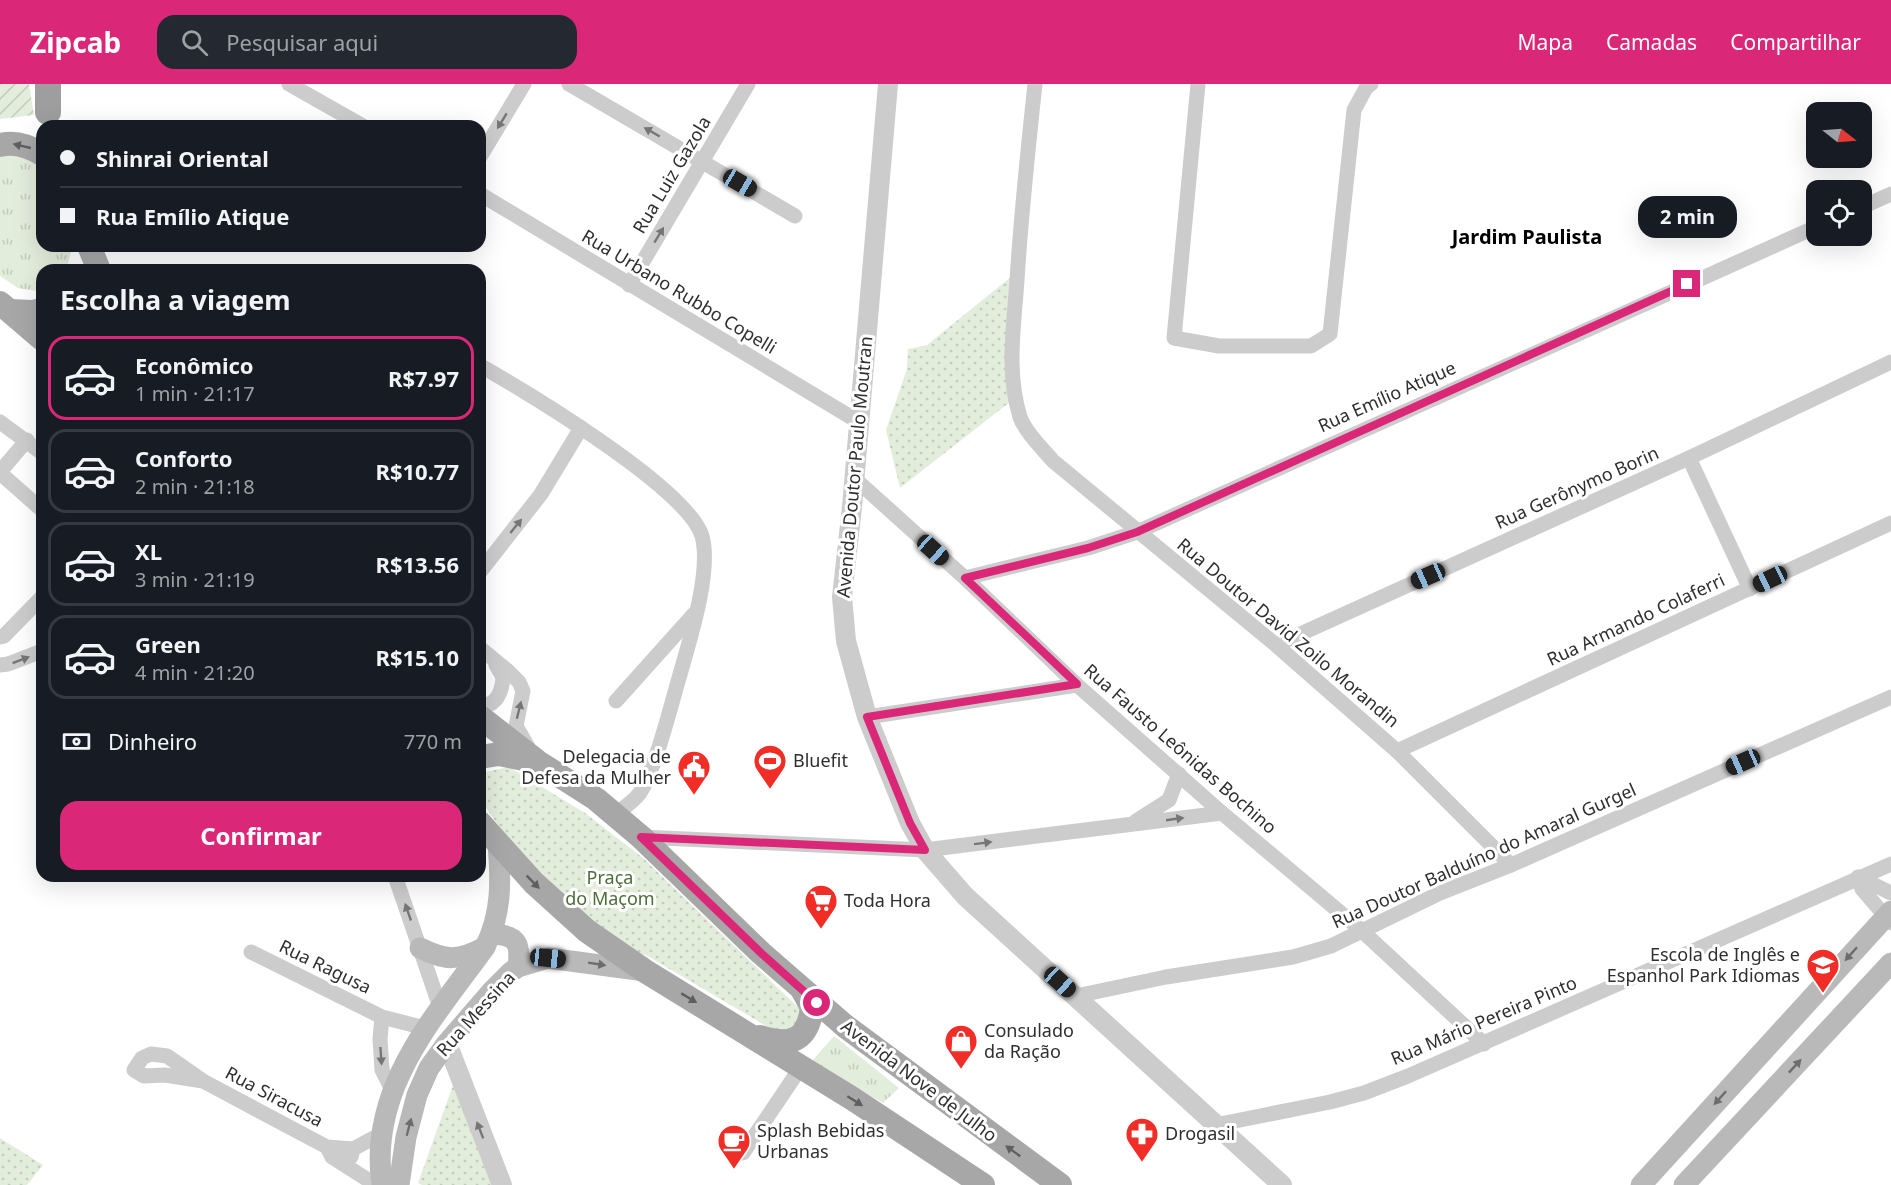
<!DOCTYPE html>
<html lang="pt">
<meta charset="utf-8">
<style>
:root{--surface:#171b24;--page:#242831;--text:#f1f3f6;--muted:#9ea1a6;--line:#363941;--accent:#db2777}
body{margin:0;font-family:"Noto Sans",sans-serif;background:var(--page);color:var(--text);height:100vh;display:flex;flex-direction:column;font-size:22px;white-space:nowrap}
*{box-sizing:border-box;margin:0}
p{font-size:20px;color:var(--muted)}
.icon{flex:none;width:33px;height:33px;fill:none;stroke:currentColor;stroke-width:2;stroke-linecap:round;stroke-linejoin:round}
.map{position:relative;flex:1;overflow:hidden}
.details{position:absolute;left:36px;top:180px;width:450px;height:618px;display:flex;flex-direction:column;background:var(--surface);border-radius:18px;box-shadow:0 6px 24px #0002}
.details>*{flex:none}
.hud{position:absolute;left:36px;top:36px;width:450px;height:132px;border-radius:18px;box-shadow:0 6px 24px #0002;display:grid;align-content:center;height:132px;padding:0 24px;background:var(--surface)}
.needle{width:39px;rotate:107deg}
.fabs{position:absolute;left:1806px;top:18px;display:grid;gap:12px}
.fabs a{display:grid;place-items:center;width:66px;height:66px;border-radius:12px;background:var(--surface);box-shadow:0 6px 24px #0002;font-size:30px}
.end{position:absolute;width:27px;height:27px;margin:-14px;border:8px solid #db2777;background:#fff;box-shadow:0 0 0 3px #fff}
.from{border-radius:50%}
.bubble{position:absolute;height:42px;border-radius:18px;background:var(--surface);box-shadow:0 6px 24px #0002;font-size:20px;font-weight:700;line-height:42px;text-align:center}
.car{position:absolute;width:18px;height:36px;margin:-18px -9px;border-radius:8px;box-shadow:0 0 4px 2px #0007;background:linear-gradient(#222 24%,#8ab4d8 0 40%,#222 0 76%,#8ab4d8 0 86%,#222 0)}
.hud b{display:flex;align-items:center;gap:21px;height:57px;font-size:22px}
.hud b+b{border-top:2px solid var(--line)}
.hud i{width:15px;height:15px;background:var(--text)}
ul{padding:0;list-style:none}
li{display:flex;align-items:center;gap:18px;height:84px;margin:0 12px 9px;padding:0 12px;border:3px solid var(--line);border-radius:18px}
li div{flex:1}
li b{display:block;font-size:22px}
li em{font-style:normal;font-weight:700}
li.selected{border-color:var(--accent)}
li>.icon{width:54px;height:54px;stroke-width:1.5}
h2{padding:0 24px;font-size:27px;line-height:72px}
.pay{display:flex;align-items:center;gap:15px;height:66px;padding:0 24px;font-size:22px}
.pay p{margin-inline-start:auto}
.action{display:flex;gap:12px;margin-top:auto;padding:12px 24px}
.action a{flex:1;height:69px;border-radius:18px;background:var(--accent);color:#fff;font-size:24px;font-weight:700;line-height:69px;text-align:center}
header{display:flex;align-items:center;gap:36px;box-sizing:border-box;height:84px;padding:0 30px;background:var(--accent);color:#fff}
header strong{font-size:28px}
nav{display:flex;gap:33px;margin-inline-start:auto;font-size:21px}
.search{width:420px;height:54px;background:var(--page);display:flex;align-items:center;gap:15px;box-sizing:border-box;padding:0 21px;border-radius:18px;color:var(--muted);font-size:22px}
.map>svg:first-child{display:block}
</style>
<header>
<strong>Zipcab</strong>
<div class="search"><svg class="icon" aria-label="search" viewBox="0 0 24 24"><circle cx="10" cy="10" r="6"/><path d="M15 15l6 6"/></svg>Pesquisar aqui</div>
<nav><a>Mapa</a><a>Camadas</a><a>Compartilhar</a></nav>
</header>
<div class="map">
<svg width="1891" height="1101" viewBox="0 0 1891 1101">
<defs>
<pattern id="grass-tufts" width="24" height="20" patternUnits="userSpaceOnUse" patternTransform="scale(1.5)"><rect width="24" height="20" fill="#e3eddc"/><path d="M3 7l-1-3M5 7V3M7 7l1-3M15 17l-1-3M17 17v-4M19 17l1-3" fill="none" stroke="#c3ccbd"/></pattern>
<pattern id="park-dots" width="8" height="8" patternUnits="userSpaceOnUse" patternTransform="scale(1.5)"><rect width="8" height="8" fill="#e3eddc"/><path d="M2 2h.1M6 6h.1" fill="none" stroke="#c3ccbd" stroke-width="1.8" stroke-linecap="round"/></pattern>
<pattern id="garden-furrows" width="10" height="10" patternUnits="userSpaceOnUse" patternTransform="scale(1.5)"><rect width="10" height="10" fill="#e3eddc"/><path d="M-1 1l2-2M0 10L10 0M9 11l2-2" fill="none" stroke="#c3ccbd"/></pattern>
</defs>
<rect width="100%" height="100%" fill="#fff"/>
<g fill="url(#grass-tufts)">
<polygon points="0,68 42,78 42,162 69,162 71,168 66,186 42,186 42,208 18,204 0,192"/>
<polygon points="834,952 899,1004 883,1019 811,978"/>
</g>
<g fill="url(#park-dots)">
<polygon points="1017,188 1015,314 900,404 886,346 907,285 908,265 927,261"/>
<polygon points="509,683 585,729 643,774 803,928 788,955 646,871 618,867 514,764 480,715 480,695 485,688"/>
<polygon points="453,1001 494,1101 422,1101 418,1099"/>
<polygon points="0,1054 43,1081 27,1101 0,1101"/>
</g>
<polygon fill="url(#garden-furrows)" points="0,0 29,0 34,31 0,35"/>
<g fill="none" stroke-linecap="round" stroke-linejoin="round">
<g stroke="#ccc" stroke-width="15">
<polyline points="289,0 363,42"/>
<polyline points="569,0 795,132"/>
<path d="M1035,0C1028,65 1021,131 1017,196C1014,242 1006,288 1020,333C1026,349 1042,364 1053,377L1276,561L1397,667L1511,781"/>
<polyline points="1198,0 1174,254 1219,262 1311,262 1330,250 1354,26 1366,4 1371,0"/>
<polyline points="480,73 524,0"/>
<polyline points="480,110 859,338"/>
<polyline points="1862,123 1891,110"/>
<polyline points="629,201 748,0"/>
<path d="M481,282C528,309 687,404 702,452C712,488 689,558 679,594C671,621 654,690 639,710C633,718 623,724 615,731"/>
<polyline points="0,338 42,369"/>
<polyline points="1689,374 1750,505"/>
<polyline points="0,388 27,356"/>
<polyline points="0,389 42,426"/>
<polyline points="854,394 965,494 1077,601 1222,729 1361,846 1484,960"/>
<polyline points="480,488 541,410 581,344"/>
<polyline points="965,494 1088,464 1137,448 1816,143"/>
<polyline points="0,553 4,552 42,513"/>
<polyline points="1276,561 1689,374 1891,278"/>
<polyline points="480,564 508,587 519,598 523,607 516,642 528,663"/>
<polyline points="0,581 8,580 42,567"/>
<polyline points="616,617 694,530"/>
<path d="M480,623C497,621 502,608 503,593L496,581"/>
<polyline points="867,633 1077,601"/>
<polyline points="1397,667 1891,439"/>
<polyline points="1136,737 1169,716 1179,690"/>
<polyline points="641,753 925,766 1222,729"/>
<polyline points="395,792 440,923"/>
<polyline points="1858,793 1862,805 1891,839"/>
<polyline points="1858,793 1891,809"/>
<polyline points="251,868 382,933 425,944"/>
<polyline points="1076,912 1166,893 1293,873 1331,862 1440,809 1511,781 1891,613"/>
<polyline points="382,933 380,955 382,986 393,1008"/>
<polyline points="203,997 165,991 144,992 134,986 142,974 151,970 167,972 203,997 327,1063 353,1065"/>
<polyline points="1215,1041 1330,1018 1364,1009 1408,992 1891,780"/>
<polyline points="327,1063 332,1073 376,1101"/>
<polyline points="743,1069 801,983"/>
<polyline points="351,1073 353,1065 381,1050"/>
</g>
<g stroke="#ccc" stroke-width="20">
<polyline points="888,0 852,423 842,513 846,557 867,633 910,739 925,766 965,812 1282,1101"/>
<polyline points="447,959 502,1101"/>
</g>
<g stroke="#b9b9b9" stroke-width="21">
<path d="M492,850C517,851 521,859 518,883"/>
<path d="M420,864C446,877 459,877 485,863"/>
<path d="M382,1101C368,1005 433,935 485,863C502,830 501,796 498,760"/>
<polyline points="399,1101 406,1053 417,1011 429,984 447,959 491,908 511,888 518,883 548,874 645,887"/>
<polyline points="1641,1101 1891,827"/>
<polyline points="1684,1101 1891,879"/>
</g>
<g stroke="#a7a7a7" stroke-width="24">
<path d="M0,61C15,57 29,62 42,70"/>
<polyline points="89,162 99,186"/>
<polyline points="0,219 42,255"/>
<polyline points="10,227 32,228 42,226"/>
<polyline points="480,633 538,678 596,715 641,753 761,869 845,942 1060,1101"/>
<polyline points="480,673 499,670 533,677"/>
<polyline points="480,739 534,799 587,847 645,887 853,1015 983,1101"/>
<path d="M760,953C789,962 807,959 812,924L803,907"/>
</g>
<polyline stroke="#9e9e9e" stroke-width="26" points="48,0 48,28"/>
</g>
<defs><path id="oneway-solid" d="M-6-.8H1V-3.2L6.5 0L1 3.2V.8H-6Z" transform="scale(1.5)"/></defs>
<g fill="#767676">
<use href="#oneway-solid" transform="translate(502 37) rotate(121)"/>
<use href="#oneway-solid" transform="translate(652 48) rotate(-150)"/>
<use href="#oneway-solid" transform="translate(659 151) rotate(-59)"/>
<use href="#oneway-solid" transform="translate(516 442) rotate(-51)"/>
<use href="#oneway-solid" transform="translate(21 576) rotate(-21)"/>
<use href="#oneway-solid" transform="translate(519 626) rotate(-76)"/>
<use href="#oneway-solid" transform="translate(1175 735) rotate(-8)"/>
<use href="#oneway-solid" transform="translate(983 759) rotate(-7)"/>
<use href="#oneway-solid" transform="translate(408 828) rotate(-109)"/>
<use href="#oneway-solid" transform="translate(381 972) rotate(86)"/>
<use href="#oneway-solid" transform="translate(480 1046) rotate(-111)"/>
</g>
<g fill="#5f5f5f">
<use href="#oneway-solid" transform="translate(22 62) rotate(-167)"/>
<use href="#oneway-solid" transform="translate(533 798) rotate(45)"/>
<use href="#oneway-solid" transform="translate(689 914) rotate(31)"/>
<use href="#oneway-solid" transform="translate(855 1017) rotate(32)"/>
<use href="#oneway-solid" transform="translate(1013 1067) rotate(-144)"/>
</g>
<g fill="#6d6d6d">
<use href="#oneway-solid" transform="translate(1851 870) rotate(132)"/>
<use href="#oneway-solid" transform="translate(597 880) rotate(9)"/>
<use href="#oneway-solid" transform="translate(1795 982) rotate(-47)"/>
<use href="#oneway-solid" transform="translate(1720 1014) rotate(132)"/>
<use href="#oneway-solid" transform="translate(409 1043) rotate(-75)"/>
</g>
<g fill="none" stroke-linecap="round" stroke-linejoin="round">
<polyline stroke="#db2777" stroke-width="8" points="817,919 761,869 641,753 925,766 910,739 867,633 1077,600 965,494 1088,464 1137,448 1687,200"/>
</g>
<defs>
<g id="stadium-pin" transform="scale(1.725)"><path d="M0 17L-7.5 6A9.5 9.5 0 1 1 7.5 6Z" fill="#f02d26" stroke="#fff"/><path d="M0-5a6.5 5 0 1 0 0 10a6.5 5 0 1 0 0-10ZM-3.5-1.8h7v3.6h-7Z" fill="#fff"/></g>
<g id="civic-pin" transform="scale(1.725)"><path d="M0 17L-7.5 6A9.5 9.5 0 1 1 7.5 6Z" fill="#f02d26" stroke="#fff"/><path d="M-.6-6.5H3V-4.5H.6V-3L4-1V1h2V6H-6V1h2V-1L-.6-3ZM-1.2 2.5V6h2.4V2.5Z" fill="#fff"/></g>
<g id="supermarket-pin" transform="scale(1.725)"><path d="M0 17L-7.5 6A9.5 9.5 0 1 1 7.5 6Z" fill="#f02d26" stroke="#fff"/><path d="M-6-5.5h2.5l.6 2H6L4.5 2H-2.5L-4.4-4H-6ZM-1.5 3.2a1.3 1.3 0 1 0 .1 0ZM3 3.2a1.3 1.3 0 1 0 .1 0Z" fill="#fff"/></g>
<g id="school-pin" transform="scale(1.725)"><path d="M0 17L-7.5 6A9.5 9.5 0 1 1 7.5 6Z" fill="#f02d26" stroke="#fff"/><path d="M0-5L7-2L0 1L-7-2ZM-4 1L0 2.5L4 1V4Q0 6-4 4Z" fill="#fff"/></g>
<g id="shop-pin" transform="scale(1.725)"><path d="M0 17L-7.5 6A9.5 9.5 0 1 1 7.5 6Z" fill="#f02d26" stroke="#fff"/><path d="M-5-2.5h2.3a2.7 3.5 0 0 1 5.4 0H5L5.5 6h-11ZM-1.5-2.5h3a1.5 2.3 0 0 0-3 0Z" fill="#fff"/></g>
<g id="pharmacy-pin" transform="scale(1.725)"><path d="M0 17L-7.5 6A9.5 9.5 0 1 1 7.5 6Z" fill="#f02d26" stroke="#fff"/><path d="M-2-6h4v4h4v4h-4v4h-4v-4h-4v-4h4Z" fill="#fff"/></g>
<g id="cafe-pin" transform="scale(1.725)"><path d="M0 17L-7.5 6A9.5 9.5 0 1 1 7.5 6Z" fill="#f02d26" stroke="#fff"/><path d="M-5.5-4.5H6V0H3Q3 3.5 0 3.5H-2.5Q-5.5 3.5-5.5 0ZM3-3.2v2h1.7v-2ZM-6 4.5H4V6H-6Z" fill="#fff"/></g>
</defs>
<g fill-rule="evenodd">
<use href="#stadium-pin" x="770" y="677"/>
<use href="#civic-pin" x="694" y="683"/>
<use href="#supermarket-pin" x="821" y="817"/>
<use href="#school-pin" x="1823" y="881"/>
<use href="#shop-pin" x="961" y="957"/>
<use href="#pharmacy-pin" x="1142" y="1050"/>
<use href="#cafe-pin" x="734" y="1057"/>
</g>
<g text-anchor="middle" stroke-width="6" stroke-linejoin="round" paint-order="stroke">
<g font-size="18" fill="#2f2f2f" stroke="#fff">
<text transform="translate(672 91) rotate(-59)" y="6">Rua Luiz Gazola</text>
<text transform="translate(679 208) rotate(31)" y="6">Rua Urbano Rubbo Copelli</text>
<text transform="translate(1387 313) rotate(-24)" y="6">Rua Emílio Atique</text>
<text transform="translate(855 383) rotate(-85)" y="6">Avenida Doutor Paulo Moutran</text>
<text transform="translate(1577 404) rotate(-24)" y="6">Rua Gerônymo Borin</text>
<text transform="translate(1636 536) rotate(-25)" y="6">Rua Armando Colaferri</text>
<text transform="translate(1288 549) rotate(40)" y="6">Rua Doutor David Zoilo Morandin</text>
<text transform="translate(1180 665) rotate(41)" y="6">Rua Fausto Leônidas Bochino</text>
<text transform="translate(1484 772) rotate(-24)" y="6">Rua Doutor Balduíno do Amaral Gurgel</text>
<text transform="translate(325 883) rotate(26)" y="6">Rua Ragusa</text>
<text transform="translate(476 930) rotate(-48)" y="6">Rua Messina</text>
<text transform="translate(1484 937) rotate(-23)" y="6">Rua Mário Pereira Pinto</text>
<text transform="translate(919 997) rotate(37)" y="6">Avenida Nove de Julho</text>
<text transform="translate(274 1013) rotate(28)" y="6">Rua Siracusa</text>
</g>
<g font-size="18" fill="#2f2f2f" stroke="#fff" text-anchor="start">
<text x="671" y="679" text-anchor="end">Delegacia de<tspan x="671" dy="21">Defesa da Mulher</tspan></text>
<text x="793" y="683">Bluefit</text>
<text x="844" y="823">Toda Hora</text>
<text x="1800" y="877" text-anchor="end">Escola de Inglês e<tspan x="1800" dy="21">Espanhol Park Idiomas</tspan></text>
<text x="984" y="953">Consulado<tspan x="984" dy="21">da Ração</tspan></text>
<text x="757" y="1053">Splash Bebidas<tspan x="757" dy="21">Urbanas</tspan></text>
<text x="1165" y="1056">Drogasil</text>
</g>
<g font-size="18" fill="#4c6d39" stroke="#fff">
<text x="610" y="800">Praça<tspan x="610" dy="21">do Maçom</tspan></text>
</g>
<g font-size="20" font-weight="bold" fill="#000" stroke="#fff">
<text x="1527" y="160">Jardim Paulista</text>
</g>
</g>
</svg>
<div class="fabs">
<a><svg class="needle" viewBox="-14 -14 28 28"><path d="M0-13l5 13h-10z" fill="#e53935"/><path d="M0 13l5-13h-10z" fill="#9ea1a6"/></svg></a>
<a><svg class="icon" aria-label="locate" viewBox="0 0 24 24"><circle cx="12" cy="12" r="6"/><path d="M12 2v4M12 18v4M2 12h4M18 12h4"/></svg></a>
</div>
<i class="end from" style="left:817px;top:919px"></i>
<i class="end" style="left:1687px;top:200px"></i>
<div class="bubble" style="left:1638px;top:112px;width:99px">2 min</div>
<i class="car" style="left:740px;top:99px;rotate:120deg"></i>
<i class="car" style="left:933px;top:466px;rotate:132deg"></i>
<i class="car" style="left:1428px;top:492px;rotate:246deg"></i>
<i class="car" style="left:1770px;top:495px;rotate:245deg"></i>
<i class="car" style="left:1743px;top:678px;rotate:246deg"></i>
<i class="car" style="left:548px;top:874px;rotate:96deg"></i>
<i class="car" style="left:1060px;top:898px;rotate:132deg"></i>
<div class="hud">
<b><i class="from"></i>Shinrai Oriental</b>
<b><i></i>Rua Emílio Atique</b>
</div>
<section class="details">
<h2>Escolha a viagem</h2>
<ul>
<li class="selected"><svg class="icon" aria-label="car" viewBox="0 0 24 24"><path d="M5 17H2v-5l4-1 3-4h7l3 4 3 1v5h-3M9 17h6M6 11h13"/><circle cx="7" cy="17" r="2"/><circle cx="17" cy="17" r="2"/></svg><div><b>Econômico</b><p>1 min · 21:17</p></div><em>R$7.97</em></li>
<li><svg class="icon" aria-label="car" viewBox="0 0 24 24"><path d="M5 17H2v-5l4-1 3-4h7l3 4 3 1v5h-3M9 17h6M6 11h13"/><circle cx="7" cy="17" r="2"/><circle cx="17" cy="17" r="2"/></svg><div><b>Conforto</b><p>2 min · 21:18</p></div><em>R$10.77</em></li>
<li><svg class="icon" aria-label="car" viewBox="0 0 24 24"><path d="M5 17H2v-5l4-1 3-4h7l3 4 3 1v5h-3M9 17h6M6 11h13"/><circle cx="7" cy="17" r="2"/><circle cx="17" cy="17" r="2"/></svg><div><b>XL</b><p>3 min · 21:19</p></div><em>R$13.56</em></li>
<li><svg class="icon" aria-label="car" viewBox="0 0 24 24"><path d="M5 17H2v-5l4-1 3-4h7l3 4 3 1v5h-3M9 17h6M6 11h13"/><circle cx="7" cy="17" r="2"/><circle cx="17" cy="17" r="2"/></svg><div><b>Green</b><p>4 min · 21:20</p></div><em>R$15.10</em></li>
</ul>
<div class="pay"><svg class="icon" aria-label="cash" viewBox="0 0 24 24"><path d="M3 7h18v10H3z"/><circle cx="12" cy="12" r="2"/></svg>Dinheiro<p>770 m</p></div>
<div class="action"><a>Confirmar</a></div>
</section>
</div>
